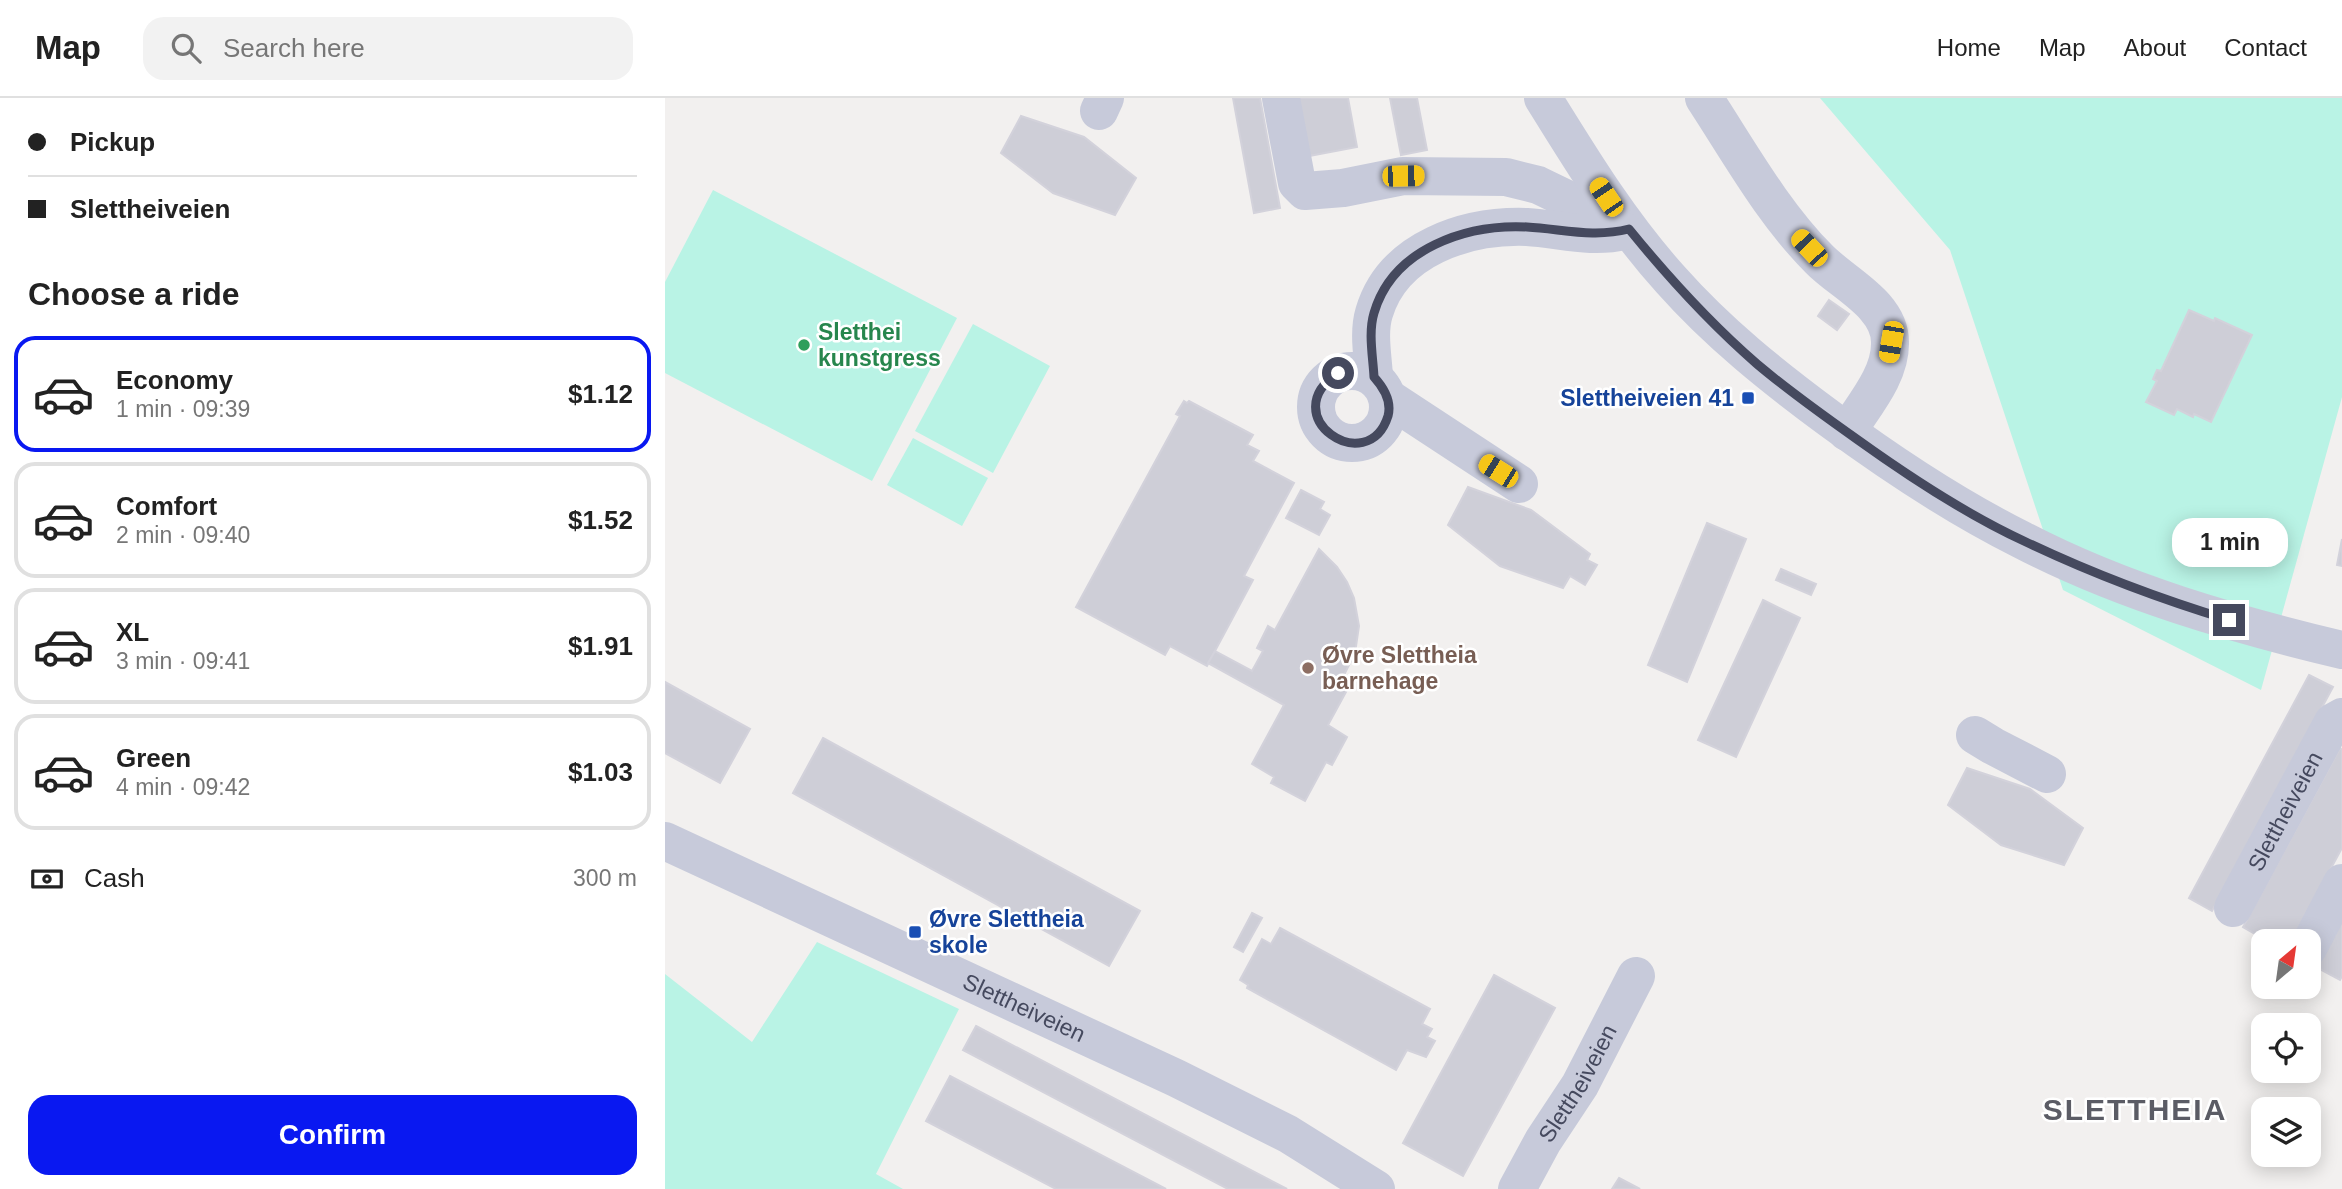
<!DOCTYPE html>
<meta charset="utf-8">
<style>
:root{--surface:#fff;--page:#f2f2f2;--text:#222;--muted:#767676;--line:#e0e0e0;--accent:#0918f1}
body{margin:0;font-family:Arial,sans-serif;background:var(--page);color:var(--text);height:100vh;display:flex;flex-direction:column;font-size:26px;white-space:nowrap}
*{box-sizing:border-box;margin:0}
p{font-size:23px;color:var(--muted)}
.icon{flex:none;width:38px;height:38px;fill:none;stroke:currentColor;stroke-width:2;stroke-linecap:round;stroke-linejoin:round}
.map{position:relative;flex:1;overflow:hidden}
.panel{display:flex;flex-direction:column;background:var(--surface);width:665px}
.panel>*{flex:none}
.top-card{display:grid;align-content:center;height:154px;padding:0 28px;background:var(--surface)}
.needle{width:46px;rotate:29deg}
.buttons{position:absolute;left:1586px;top:831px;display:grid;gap:14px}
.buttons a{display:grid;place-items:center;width:70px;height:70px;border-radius:14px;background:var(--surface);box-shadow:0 4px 18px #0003;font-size:35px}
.end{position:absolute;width:32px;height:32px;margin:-16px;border:9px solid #45495e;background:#fff;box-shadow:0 0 0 4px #fff}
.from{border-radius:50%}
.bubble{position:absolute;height:49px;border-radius:21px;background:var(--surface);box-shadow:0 4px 18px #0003;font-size:23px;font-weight:700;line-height:49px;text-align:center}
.car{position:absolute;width:21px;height:42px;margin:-21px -10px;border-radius:9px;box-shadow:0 0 5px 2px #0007;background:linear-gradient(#f5c518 24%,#345 0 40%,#f5c518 0 76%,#345 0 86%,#f5c518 0)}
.top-card b{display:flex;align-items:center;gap:24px;height:66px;font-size:26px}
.top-card b+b{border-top:2px solid var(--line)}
.top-card i{width:18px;height:18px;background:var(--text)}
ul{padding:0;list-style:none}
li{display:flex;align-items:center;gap:21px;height:116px;margin:0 14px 10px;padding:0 14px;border:4px solid var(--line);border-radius:21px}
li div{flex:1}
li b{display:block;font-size:26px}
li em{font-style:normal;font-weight:700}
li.current{border-color:var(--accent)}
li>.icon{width:63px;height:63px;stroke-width:1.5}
h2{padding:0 28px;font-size:32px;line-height:84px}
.pay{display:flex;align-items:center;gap:18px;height:77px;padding:0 28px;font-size:26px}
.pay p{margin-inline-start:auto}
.button{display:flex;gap:14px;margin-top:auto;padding:14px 28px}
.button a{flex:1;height:80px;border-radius:21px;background:var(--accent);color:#fff;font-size:28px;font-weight:700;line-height:80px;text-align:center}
header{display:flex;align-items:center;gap:42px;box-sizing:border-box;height:98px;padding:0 35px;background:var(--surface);border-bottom:2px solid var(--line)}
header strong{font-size:33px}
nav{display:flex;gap:38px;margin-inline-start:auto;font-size:24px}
.search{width:490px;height:63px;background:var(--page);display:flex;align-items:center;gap:18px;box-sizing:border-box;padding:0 24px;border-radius:21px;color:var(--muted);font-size:26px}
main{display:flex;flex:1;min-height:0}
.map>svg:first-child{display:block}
</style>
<header>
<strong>Map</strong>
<div class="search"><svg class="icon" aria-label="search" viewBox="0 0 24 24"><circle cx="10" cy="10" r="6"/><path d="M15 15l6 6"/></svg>Search here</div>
<nav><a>Home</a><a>Map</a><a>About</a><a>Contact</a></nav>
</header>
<main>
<section class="panel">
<div class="top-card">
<b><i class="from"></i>Pickup</b>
<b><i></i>Slettheiveien</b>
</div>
<h2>Choose a ride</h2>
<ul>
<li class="current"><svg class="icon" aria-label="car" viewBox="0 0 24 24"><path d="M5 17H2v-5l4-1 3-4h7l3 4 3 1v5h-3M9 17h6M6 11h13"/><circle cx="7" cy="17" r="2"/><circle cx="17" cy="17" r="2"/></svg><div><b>Economy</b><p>1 min · 09:39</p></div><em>$1.12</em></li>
<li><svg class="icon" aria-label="car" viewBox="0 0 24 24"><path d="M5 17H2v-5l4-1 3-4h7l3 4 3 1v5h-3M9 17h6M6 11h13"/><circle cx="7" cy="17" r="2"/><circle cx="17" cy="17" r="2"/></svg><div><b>Comfort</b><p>2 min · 09:40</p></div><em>$1.52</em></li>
<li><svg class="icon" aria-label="car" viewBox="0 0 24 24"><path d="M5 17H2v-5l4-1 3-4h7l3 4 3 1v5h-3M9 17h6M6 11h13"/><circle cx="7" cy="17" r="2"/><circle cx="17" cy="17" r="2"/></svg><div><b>XL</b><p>3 min · 09:41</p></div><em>$1.91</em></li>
<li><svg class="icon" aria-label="car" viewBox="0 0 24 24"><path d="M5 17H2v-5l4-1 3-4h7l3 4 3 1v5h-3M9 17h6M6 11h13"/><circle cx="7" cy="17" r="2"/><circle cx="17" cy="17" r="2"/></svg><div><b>Green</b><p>4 min · 09:42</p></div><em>$1.03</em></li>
</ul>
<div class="pay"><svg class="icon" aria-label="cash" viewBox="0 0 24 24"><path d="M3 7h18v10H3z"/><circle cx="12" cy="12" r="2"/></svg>Cash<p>300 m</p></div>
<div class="button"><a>Confirm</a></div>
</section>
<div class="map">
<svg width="1677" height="1091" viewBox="0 0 1677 1091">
<rect width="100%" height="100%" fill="#f2f0ef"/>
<g fill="#b9f3e5">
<polygon points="1155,0 1677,0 1677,299 1596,592 1398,492 1285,152"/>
<polygon points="48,92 292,220 207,383 0,275 0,184"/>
<polygon points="308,226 385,268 328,375 250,333"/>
<polygon points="248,340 323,380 297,428 222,387"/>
<polygon points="152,844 294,911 211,1076 238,1091 0,1091 0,876 87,944"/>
</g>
<g fill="#ceced7" stroke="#d3d2db" stroke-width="2">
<polygon points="568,0 595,0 615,110 589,115"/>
<polygon points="633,0 683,0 692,49 644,58"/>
<polygon points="725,0 752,0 762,52 736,57"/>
<polygon points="356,18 419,39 471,80 450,117 388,95 336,55"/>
<polygon points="1164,202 1184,216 1172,232 1153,218"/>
<polygon points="1524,212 1549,223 1550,220 1587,237 1546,324 1529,316 1528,319 1512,311 1509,317 1481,304 1492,283 1488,281 1492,272 1496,273"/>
<polygon points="519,303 522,305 524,303 588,337 582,347 594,353 588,363 629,385 579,478 588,482 542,568 505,548 500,557 411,509 515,318 511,316"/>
<polygon points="803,389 866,412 925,456 922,462 932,467 920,487 905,478 898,490 835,468 783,427"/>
<polygon points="636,392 659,404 655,411 665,417 654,437 621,420"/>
<polygon points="1042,425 1081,441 1022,584 983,567"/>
<polygon points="1677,441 1677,468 1672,467"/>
<polygon points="654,451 672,469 682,484 689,500 694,528 690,555 674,587 682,592 663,627 682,639 667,667 661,664 640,703 606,685 609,679 587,666 619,607 543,565 550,553 587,573 598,553 592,550 603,528 610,532"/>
<polygon points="1116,471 1151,486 1146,497 1111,482"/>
<polygon points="1098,502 1135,520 1071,659 1033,642"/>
<polygon points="1644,577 1668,589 1547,813 1524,800"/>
<polygon points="0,584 85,631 55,685 0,655"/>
<polygon points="158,640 475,813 444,868 128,695"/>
<polygon points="1675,650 1677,652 1677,750 1626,844 1604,844 1578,829"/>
<polygon points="1302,670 1365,691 1418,730 1399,767 1336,747 1283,707"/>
<polygon points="587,815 597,820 578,854 569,849"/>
<polygon points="1677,822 1677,878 1675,882 1651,869"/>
<polygon points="615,830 765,911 757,926 767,931 762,939 770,943 761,959 742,952 731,972 582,890 583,887 575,882 597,841 606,846"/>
<polygon points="829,877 890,910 798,1078 738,1045"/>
<polygon points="311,928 622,1091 563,1091 298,952"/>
<polygon points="285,978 501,1091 391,1091 261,1023"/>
<polygon points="954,1080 975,1091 947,1091"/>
</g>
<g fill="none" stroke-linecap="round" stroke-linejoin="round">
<g stroke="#c7cada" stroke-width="38">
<polyline points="616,0 632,85 640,93 678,90 738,78 841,79 873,87 962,130"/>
<path d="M878,0C917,63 956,127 1006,182C1053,235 1108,279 1165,321C1226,366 1289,408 1357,442C1457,494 1568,526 1677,552"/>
<path d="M1039,0C1075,55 1108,115 1154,161C1177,185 1225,206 1225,244C1226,277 1199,307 1182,334"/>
<polyline points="434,13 440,0"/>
<circle cx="687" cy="309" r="36"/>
<path d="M709,279C708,259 703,235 709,215C728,150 802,127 862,129C895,131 926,141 959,133"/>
<polyline points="723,300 854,386"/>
<polyline points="1310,637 1328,648 1382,676"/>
<path id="s1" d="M0,743L511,980L623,1036L711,1091"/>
<path id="s2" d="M1568,810L1668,624L1677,619"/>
<polyline points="1643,850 1677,785"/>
<path id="s3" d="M852,1091L878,1043L915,987L971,878"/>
</g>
</g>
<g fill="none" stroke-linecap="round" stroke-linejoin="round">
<path stroke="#45495e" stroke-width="9" d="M673,275C608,318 703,382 723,318C727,303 719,290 709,279C708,259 703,235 709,215C728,150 802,126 862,129C898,131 928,140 964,131C1003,179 1045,225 1092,266C1124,293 1159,318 1193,342C1246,380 1302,417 1361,444C1426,475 1495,501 1564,522"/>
</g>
<circle fill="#2e9e5b" stroke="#fff" stroke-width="2.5" cx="139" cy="247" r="7"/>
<g fill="#1a4fb4" stroke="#fff" stroke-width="2.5">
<rect x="1076" y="293" width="14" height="14" rx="3.5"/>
<rect x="243" y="827" width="14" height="14" rx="3.5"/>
</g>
<circle fill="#8d6e63" stroke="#fff" stroke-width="2.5" cx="643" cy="570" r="7"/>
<g text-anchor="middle" stroke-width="5" stroke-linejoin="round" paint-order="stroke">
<g font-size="23" font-weight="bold" fill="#27864d" stroke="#fff" text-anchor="start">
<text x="153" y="242">Sletthei<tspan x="153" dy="26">kunstgress</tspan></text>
</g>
<g font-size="23" font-weight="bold" fill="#164399" stroke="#fff" text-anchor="end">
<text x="1069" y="308">Slettheiveien 41</text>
<text x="264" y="829" text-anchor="start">Øvre Slettheia<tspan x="264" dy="26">skole</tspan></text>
</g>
<g font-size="23" font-weight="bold" fill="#785e54" stroke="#fff" text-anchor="start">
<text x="657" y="565">Øvre Slettheia<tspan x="657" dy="26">barnehage</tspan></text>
</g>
<g font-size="23" fill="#45495e" stroke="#fff">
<text dy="8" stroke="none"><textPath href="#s2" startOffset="110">Slettheiveien</textPath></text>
<text dy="8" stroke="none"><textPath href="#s1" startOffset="396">Slettheiveien</textPath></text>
<text dy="8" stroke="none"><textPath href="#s3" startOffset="122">Slettheiveien</textPath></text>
</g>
<g font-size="30" font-weight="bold" letter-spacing="2" fill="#5b5c65" stroke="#fff">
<text x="1470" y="1022">SLETTHEIA</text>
</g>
</g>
</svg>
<div class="buttons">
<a><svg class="needle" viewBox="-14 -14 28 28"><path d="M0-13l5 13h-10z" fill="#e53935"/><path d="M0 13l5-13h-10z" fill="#767676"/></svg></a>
<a><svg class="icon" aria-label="locate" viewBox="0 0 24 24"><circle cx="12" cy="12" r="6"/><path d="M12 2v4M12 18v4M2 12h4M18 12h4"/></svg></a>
<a><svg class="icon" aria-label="layers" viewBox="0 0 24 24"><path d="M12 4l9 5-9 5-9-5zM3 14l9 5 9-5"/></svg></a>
</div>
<i class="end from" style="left:673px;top:275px"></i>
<i class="end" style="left:1564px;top:522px"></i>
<div class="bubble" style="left:1507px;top:420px;width:116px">1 min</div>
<i class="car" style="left:738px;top:78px;rotate:89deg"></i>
<i class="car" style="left:941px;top:99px;rotate:326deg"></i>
<i class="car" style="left:1144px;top:150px;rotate:317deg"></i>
<i class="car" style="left:1226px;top:244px;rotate:190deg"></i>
<i class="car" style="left:833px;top:373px;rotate:302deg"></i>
</div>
</main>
